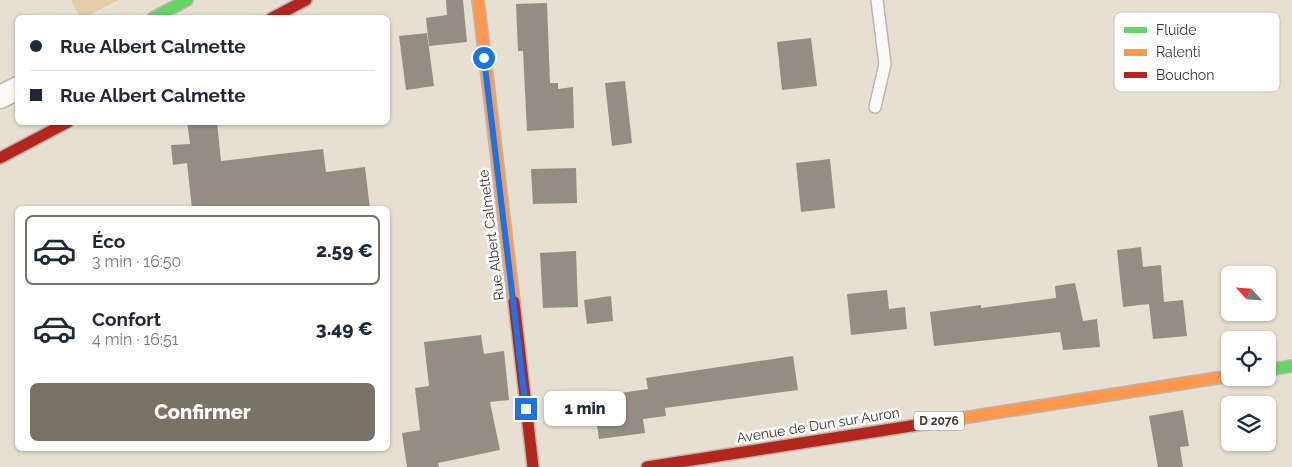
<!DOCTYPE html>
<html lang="fr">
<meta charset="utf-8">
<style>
:root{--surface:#fff;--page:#f6f6f7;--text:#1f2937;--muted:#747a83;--line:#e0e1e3;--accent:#787267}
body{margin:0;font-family:Raleway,sans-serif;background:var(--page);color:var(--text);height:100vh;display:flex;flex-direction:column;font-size:19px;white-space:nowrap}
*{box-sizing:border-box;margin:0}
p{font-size:16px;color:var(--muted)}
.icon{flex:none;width:28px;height:28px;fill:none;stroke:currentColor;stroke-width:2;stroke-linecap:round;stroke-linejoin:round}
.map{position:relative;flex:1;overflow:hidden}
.details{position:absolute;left:15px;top:206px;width:375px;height:245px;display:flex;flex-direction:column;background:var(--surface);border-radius:8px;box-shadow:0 1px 4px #0004}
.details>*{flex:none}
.top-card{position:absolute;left:15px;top:15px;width:375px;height:110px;border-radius:8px;box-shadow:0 1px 4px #0004;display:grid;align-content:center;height:110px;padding:0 15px;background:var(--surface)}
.needle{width:32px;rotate:296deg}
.fabs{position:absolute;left:1221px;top:266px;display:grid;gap:10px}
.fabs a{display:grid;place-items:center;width:55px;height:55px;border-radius:8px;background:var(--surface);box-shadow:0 1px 4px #0004;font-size:25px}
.end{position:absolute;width:22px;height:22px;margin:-11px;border:6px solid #1a73e8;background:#fff;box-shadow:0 0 0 2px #fff}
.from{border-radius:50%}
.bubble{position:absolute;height:35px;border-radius:8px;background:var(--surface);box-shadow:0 1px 4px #0004;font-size:16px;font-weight:800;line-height:35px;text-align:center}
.top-card b{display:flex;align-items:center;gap:18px;height:48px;font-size:19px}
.top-card b+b{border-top:1px solid var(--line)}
.top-card i{width:12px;height:12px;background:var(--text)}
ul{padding:9px 0 0;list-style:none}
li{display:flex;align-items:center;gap:15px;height:70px;margin:0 10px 8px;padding:0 5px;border:2px solid transparent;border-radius:8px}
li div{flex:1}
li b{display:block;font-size:19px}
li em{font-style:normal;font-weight:800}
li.active{border-color:var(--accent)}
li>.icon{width:45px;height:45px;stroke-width:1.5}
.primary-button{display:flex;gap:10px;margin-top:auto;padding:10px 15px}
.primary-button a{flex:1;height:58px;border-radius:8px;background:var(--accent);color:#fff;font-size:20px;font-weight:800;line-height:58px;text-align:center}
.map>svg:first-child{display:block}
</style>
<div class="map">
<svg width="1292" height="467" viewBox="0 0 1292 467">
<rect width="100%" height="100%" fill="#e6dfd2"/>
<polygon fill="#e3cda6" points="71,0 119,0 85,17 80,18"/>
<g fill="#938e84">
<polygon points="446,0 463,0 467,42 429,46 426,18 447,15"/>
<polygon points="547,3 550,83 558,83 558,89 573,87 574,128 527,131 523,51 518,51 516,4"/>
<polygon points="427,33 434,86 406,90 399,36"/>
<polygon points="811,38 817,86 782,90 777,42"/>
<polygon points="625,81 632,143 612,146 605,83"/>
<polygon points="187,122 217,122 221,161 323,149 326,172 365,167 370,209 192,209 187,163 173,165 171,145 190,144"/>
<polygon points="830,159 835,208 801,212 796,163"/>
<polygon points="576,168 577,203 533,204 531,169"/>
<polygon points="1141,247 1143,267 1161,265 1164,302 1183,300 1187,336 1153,339 1149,304 1123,307 1117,250"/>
<polygon points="576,251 578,307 543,308 540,253"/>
<polygon points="1075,283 1083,321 1097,319 1100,347 1063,350 1060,332 934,346 930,312 981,305 981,308 1056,298 1055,286"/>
<polygon points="887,290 889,309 905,307 907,329 851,335 847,294"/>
<polygon points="611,296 613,321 587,324 584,300"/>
<polygon points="481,335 484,354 504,351 509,400 490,402 500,450 438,463 439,467 407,467 402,433 420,430 415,388 429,386 424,342"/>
<polygon points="793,356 798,390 665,408 666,416 643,419 645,433 599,439 593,397 648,389 646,378"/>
<polygon points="1183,410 1189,446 1180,447 1183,467 1158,467 1149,416"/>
</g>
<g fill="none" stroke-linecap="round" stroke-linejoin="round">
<g stroke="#bcb6ad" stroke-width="14">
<polyline id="lane" points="875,107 885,64 877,0"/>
</g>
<g stroke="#bcb6ad" stroke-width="25">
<polyline id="street" points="0,97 18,88"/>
</g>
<g stroke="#bcb6ad" stroke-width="14">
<g id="fast">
<polyline points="153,18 187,0"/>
<polyline points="1268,370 1292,366"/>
</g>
</g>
<g stroke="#bcb6ad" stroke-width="14">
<g id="slow">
<polyline points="478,0 514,302"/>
<polyline points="937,422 1230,376"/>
</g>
</g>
<g stroke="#bcb6ad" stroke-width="14">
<g id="jam">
<polyline points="272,18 306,0"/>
<polyline points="0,158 68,122"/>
<polyline points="514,302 533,467"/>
<polyline points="647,467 937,422"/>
</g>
</g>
<use href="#lane" stroke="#fbfaf8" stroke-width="11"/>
<use href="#street" stroke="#fbfaf8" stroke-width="22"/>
<use href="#fast" stroke="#63d668" stroke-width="11"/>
<use href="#slow" stroke="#ff974d" stroke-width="11"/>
<use href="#jam" stroke="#b3261e" stroke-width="11"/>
</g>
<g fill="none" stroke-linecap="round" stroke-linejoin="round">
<polyline stroke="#1a73e8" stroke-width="6" points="484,58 526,409"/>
</g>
<g text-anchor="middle" stroke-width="5" stroke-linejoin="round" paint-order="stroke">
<rect fill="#fff" stroke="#76736d" stroke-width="1" x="914" y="411.5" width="50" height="19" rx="4"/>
<g font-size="12" font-weight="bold" fill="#3c372e">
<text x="939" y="425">D 2076</text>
</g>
<g font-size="14" fill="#3c372e" stroke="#fff">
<text transform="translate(491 235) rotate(-97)" y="5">Rue Albert Calmette</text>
<text transform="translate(818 425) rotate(-9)" y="5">Avenue de Dun sur Auron</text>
</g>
</g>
<rect x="1114" y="12" width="166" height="80" rx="8" fill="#fff" stroke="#c4c3c0" stroke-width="1"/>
<rect x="1124" y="27" width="23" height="6" fill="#63d668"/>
<rect x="1124" y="49" width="23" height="7" fill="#ff974d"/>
<rect x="1124" y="72" width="23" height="6" fill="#b3261e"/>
<g font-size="14" fill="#3c372e">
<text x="1156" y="35">Fluide</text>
<text x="1156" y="57">Ralenti</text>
<text x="1156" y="80">Bouchon</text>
</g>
</svg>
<div class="fabs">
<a><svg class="needle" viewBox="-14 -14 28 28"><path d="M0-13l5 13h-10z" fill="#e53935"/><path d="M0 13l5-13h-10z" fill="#747a83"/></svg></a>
<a><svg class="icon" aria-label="locate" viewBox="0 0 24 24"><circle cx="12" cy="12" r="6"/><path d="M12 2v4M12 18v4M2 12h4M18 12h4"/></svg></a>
<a><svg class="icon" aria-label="layers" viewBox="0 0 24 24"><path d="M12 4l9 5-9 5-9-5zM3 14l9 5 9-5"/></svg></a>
</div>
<i class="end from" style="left:484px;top:58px"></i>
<i class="end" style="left:526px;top:409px"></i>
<div class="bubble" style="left:544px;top:391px;width:82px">1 min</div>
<div class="top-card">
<b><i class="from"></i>Rue Albert Calmette</b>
<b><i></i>Rue Albert Calmette</b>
</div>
<section class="details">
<ul>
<li class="active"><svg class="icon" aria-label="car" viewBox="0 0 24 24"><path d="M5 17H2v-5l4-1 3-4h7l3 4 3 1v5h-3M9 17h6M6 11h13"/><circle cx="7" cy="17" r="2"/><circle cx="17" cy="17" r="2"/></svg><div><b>Éco</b><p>3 min · 16:50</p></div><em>2.59 €</em></li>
<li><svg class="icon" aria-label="car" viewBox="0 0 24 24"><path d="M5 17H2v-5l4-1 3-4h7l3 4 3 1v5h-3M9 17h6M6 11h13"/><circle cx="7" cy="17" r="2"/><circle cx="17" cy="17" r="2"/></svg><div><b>Confort</b><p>4 min · 16:51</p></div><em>3.49 €</em></li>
</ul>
<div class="primary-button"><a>Confirmer</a></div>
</section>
</div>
